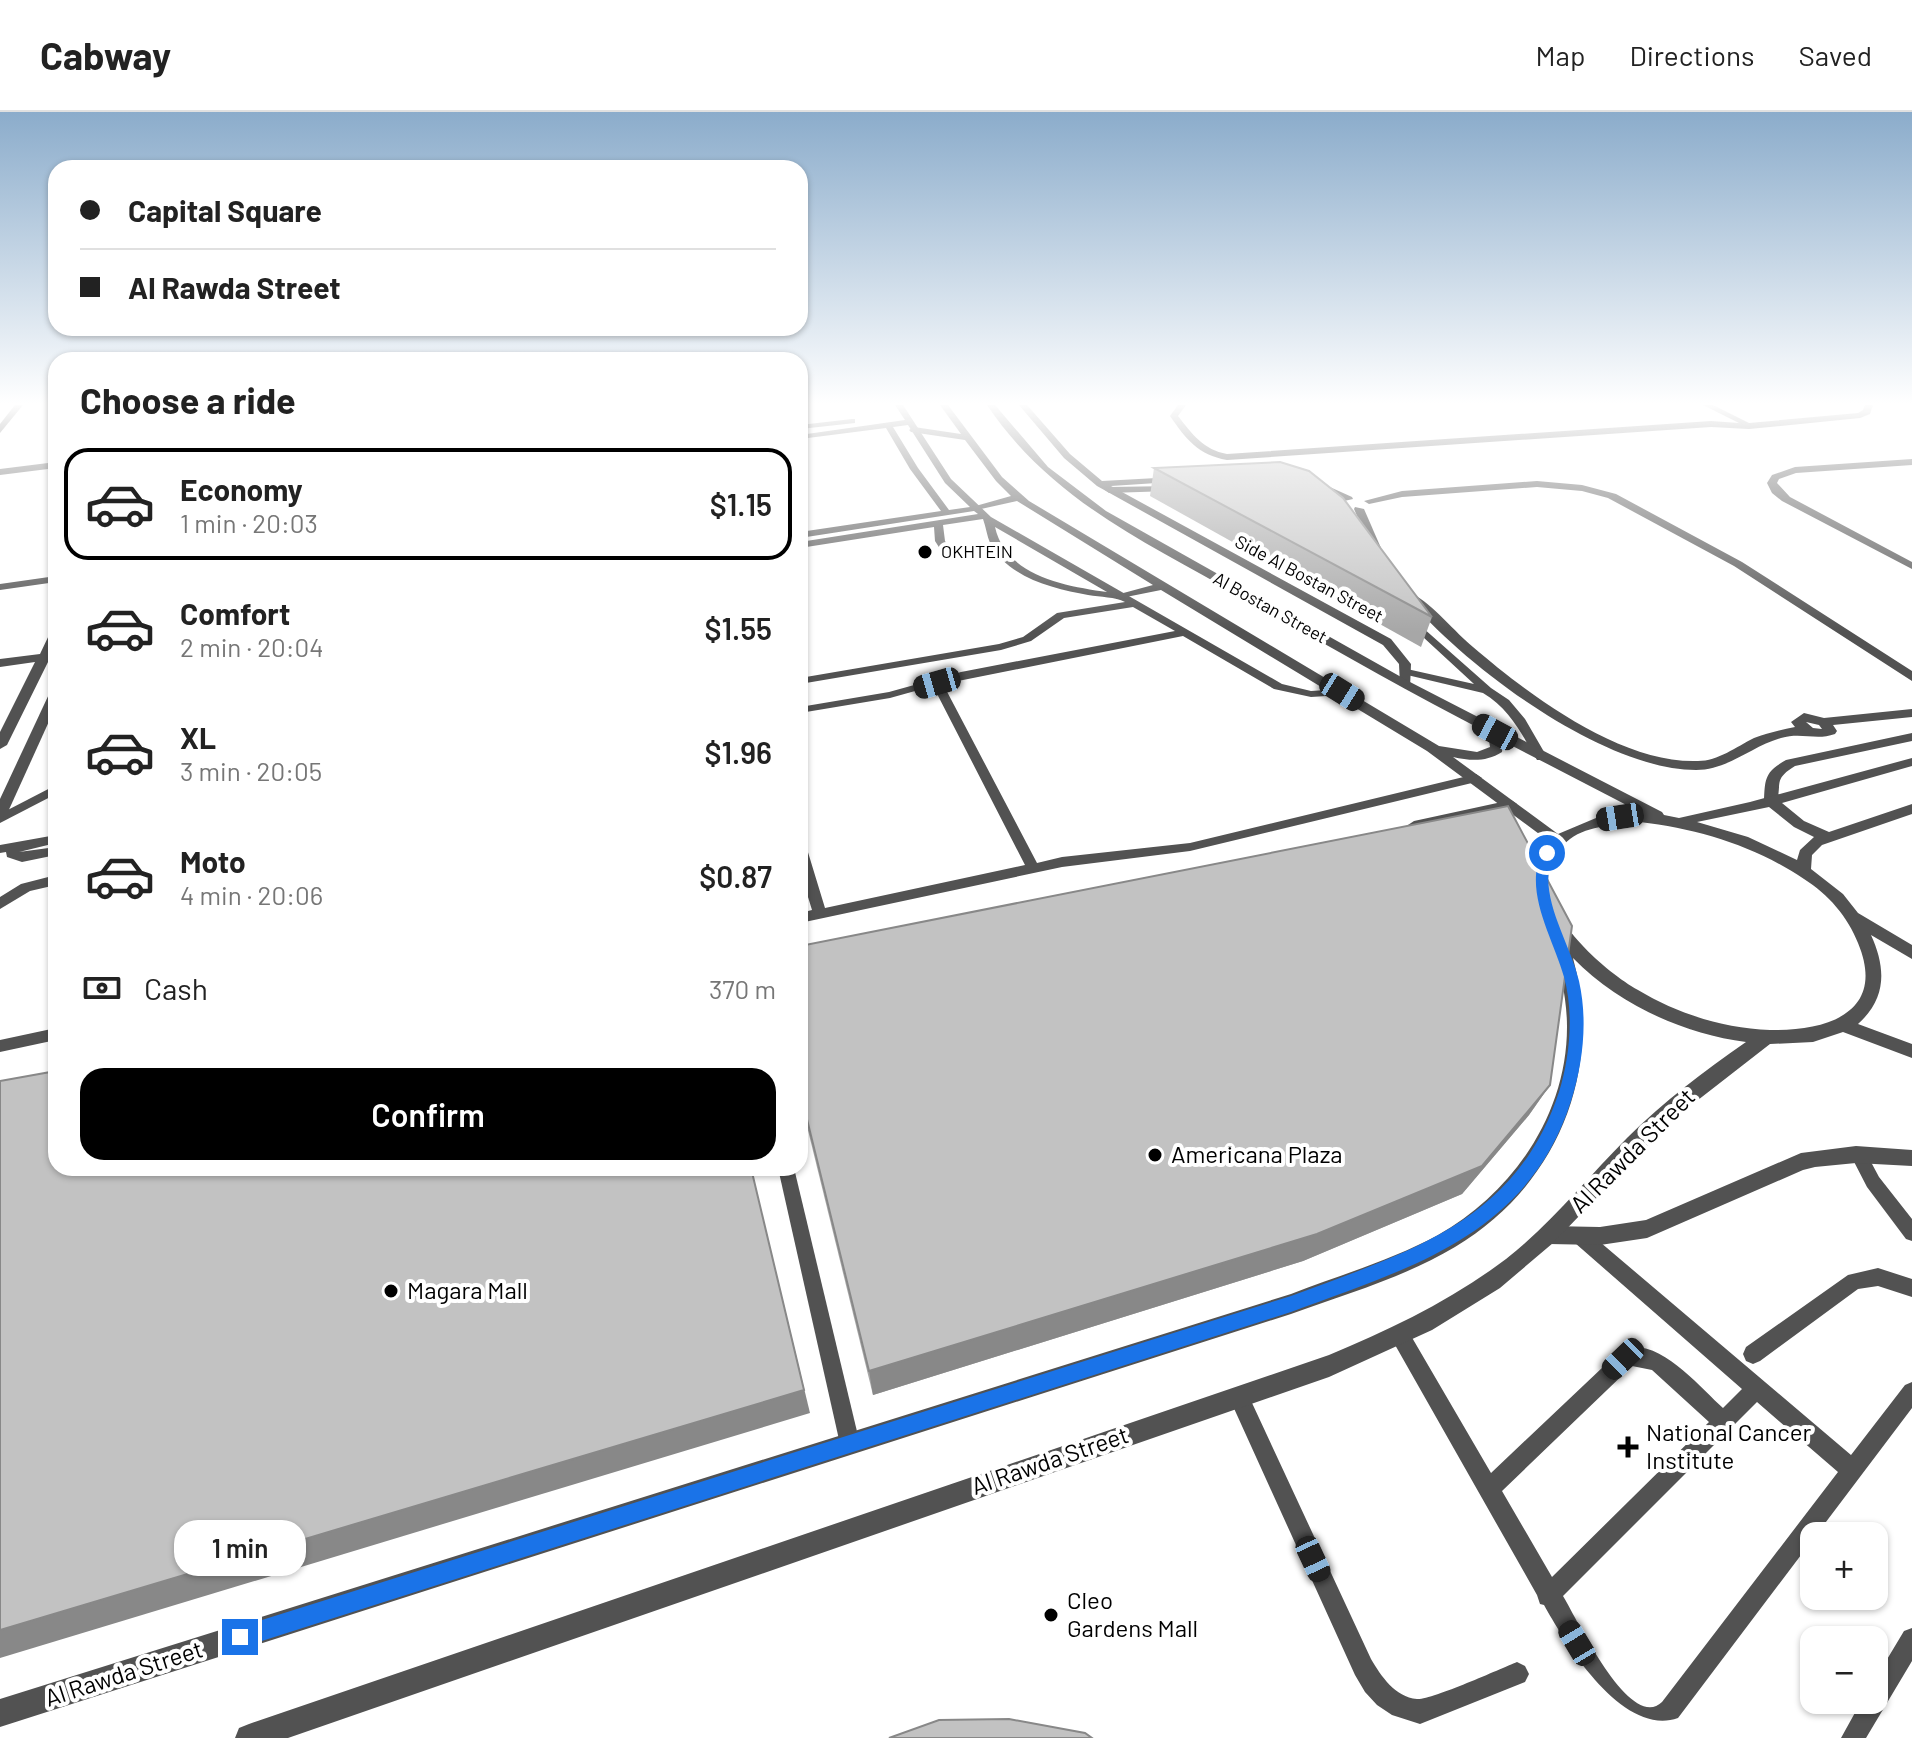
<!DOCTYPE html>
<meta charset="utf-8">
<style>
:root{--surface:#fff;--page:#f6f6f6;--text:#222;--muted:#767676;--line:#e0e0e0;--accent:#000}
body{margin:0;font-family:Barlow,sans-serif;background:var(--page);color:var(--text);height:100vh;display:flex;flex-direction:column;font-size:30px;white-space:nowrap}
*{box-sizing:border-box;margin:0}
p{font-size:26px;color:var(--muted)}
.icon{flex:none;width:44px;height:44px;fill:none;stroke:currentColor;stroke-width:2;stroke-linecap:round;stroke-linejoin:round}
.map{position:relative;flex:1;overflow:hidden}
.side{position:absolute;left:48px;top:240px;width:760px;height:824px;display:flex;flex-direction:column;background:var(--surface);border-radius:24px;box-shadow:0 2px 6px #0004}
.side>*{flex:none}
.hud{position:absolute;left:48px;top:48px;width:760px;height:176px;border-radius:24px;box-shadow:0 2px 6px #0004;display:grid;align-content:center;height:176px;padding:0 32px;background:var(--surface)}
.tools{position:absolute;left:1800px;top:1410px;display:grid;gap:16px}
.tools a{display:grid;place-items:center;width:88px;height:88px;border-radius:16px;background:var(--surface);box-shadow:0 2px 6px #0004;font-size:40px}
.end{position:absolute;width:36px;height:36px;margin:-18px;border:10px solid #1a73e8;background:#fff;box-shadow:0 0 0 4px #fff}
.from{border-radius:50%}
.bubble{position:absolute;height:56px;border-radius:24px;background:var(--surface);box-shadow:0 2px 6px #0004;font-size:26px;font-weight:600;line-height:56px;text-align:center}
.car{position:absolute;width:24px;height:48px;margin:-24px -12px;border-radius:10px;box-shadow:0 0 6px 2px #0007;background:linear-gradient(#222 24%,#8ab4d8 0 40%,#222 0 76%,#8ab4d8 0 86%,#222 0)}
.hud b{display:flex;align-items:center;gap:28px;height:76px;font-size:30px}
.hud b+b{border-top:2px solid var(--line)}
.hud i{width:20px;height:20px;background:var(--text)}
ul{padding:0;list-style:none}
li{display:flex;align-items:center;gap:24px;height:112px;margin:0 16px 12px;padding:0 16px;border:4px solid transparent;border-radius:24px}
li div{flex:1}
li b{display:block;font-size:30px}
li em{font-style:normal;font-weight:600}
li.selected{border-color:var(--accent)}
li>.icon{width:72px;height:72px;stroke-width:1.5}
h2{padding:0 32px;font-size:36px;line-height:96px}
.pay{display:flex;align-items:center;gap:20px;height:88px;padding:0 32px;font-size:30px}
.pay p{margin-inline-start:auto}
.primary-button{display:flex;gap:16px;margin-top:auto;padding:16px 32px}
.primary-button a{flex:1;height:92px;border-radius:24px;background:var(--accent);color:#fff;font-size:32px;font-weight:600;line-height:92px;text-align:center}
header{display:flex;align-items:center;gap:48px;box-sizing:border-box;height:112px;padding:0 40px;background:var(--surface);border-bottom:2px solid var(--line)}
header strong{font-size:38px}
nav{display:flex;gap:44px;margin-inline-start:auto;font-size:28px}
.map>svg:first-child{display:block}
</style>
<header>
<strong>Cabway</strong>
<nav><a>Map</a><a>Directions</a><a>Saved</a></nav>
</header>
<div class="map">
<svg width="1912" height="1626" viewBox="0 0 1912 1626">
<rect width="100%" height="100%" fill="#fff"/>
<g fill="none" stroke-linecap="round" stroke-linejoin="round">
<g fill="#525252" fill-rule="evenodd">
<path d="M895,293H903L951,367L991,405L1282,572L1311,579L1342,577L1348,580L1342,583L1311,585L1274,577L1183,524L943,572L1037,751L1062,745L1190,731L1476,662L1482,666L1476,670L1190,739L1062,755L800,811V801L812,798L800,759V733L807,737L825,796L1025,753L933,574L890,586L800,601V595L889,580L961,560L1175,519L1133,495L1064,506L1031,529L1001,538L800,572V566L999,532L1023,525L1057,501L1125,490C1115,485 1101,485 1088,483C1054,477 1008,466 990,431C987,424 986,415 983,407L943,413L945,429L954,444L949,447L946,446L935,429L934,415L800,436V430L978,402L974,399L800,426V420L941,399L910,357L886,316L800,327V323L905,308ZM908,313L945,371L970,395L949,398L918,356L893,315ZM995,415L1107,480C1065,474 1006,464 995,415Z"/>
<polygon points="852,307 855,307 855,311 800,317 800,313"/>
<polygon points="56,350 56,356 0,363 0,357"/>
<polygon points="1173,374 1173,378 1170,379 1109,381 1105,378 1109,375"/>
<polygon points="56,464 56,470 0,478 0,472"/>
<path d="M1414,508L1491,576L1509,588L1525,607L1547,645L1545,648H1537C1521,621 1510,597 1483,581L1403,562V558L1407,557L1474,572L1410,513L1409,511Z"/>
<polygon points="56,673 56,682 0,711 0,702"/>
<polygon points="1511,688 1517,692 1515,695 1414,717 1408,713 1414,709"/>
<polygon points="56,723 56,731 19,740 56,735 56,743 22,750 7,745 6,740 0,741 0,733"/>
<polygon points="56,763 56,773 30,779 0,797 0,785 21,772"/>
<polygon points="56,916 56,928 0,940 0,928"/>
<polygon points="1858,1035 1864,1037 1879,1065 1912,1107 1912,1129 1906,1127 1867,1075 1850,1042 1852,1037"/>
<polygon points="778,1056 794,1056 860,1332 857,1339 850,1342 843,1339 840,1332"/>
<path d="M1581,1117L1587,1119L1851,1343L1905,1273L1912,1270V1296L1678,1606C1622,1626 1564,1529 1544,1493L1540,1492L1537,1483L1390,1224L1393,1217L1400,1215L1407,1217L1491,1361L1622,1237C1657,1223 1700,1275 1723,1296L1742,1277L1575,1131L1572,1125L1575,1119ZM1632,1254L1652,1258L1709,1310L1552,1465L1502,1379ZM1757,1290L1838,1360L1662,1590C1630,1621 1576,1505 1563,1484Z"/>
<polygon points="1878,1156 1912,1167 1912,1185 1878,1174 1858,1177 1760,1249 1753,1252 1746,1249 1743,1242 1746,1235 1848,1163"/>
<path d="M1239,1275L1246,1278L1371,1547C1381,1564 1395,1585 1417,1587C1429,1589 1500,1557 1517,1550L1525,1554L1529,1562L1525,1570L1420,1612L1392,1603L1377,1593L1365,1580L1355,1563L1232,1292L1229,1285L1232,1278Z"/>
<polygon points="1912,1516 1912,1549 1866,1626 1841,1626 1862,1588 1874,1588 1874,1569 1904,1519"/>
</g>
<g fill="#525252" fill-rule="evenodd">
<polygon points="1019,293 1027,293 1070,342 1102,369 1175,365 1175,369 1172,370 1111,374 1391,527 1411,552 1410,576 1406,577 1400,573 1399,552 1383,533 1097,374 1064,346"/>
<path d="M1178,293H1186L1178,304C1192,322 1204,338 1227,342L1711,309L1739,311L1703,293H1713L1749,311L1858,301L1863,298L1865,293H1873L1870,302L1860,306L1749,317L1711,315L1227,348C1198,343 1186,327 1170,304Z"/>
<polygon points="1912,347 1912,353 1796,361 1779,367 1777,371 1790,385 1912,450 1912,457 1782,389 1772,381 1767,371 1772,363 1795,355"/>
<polygon points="1537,369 1582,373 1616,382 1742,450 1912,559 1912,569 1734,454 1608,386 1582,379 1537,375 1402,385 1369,392 1364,389 1402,379"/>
<polygon points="1321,371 1352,385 1353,387 1344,389 1318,376 1318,372"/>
<polygon points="1355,395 1364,397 1381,436 1380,438 1371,436 1354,397"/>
<path d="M1414,483C1430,490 1457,522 1473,535C1529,583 1621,652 1698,649C1718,649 1736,635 1754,626C1767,621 1781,618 1795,615L1791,610L1804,601L1824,606L1912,597V605L1833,613L1837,619L1835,622C1816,629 1802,620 1781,626C1752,634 1728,658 1696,658C1604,658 1465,555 1408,486ZM1806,610L1819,613L1822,617L1813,616Z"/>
<polygon points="56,517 56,533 52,541 56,544 49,548 7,633 0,637 0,620 35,550 0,555 0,547 40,542 50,521"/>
<polygon points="56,576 56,594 7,702 0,707 0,687 50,580"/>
<path d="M1912,621V629L1795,654C1772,668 1783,672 1776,692L1771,694L1764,689C1765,666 1765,660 1786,648Z"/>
<polygon points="1856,1034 1912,1038 1912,1054 1856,1051 1815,1055 1803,1058 1647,1126 1600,1133 1549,1132 1542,1130 1539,1123 1542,1116 1549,1114 1600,1115 1646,1108 1801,1041"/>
</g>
<path fill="#525252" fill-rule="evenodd" d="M940,293H948L1002,365L1029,389L1439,634L1477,640L1490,635L1488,621C1405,578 1324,532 1242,485C1145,430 1051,388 987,293H995L1048,355L1106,399L1410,570L1662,700L1664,703L1679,706L1750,690L1912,646V654L1782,691L1804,709L1829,720L1912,692V702L1822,733L1812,743L1811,757L1843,782L1858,801L1912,833V847L1871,823C1886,856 1887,886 1858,912L1912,932V946L1843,920L1813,930L1770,932L1671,1009L1553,1131L1500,1176L1432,1218L1329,1265L288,1626H235L239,1616L249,1612L1329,1243C1391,1217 1452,1188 1506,1147C1551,1112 1587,1066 1627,1026C1663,990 1704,959 1746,930C1683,922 1618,892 1573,846C1604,960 1557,1074 1455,1135C1405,1165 1346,1182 1291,1202L0,1615V1587L1291,1182C1340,1163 1392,1148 1438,1123C1513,1081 1567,1002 1567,915C1567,886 1560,859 1553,831L1557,826C1535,799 1523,758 1550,730L1427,639L1161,478L1116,487V483L1153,473L1017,389L972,399V395L1011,384L996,369L965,328L911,320L909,318L914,315L961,322ZM1503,629L1640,700L1596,706L1558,722L1453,645C1471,649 1486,650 1502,640ZM1769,695L1794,715L1814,725L1800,738L1797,748L1748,725L1697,710ZM1640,710C1699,717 1755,734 1804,767C1828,782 1848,805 1858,831C1887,901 1827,919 1770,918C1723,916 1678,902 1638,878C1596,854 1507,775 1570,727C1589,713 1617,713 1640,710Z"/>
<polygon fill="#1f1f1f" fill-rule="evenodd" points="15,293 23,293 0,321 0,312"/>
</g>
<g fill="#a7a7a7">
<polygon points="1154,356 1432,505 1421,535 1150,384"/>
<polygon points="800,834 1550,973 1529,1003 1462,1082 1303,1149 873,1283 800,986"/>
</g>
<g fill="#888">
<polygon points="1550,973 1529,1003 1462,1082 1303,1149 873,1283 869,1259"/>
<polygon points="751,1056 810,1301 0,1546 0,1518"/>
</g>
<g fill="#c2c2c2" stroke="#888" stroke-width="2">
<polygon points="1280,350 1309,359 1343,386 1432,505 1154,356"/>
<polygon points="1508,694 1572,814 1550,973 1482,1054 1317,1122 869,1259 800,979 800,834"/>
<polygon points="56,959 56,1056 751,1056 804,1278 0,1518 0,969"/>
<polygon points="1009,1607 1085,1621 1092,1626 889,1626 939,1608"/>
</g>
<linearGradient id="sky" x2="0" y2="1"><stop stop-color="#8baccb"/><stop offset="0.56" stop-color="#fff"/><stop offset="1" stop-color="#fff" stop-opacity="0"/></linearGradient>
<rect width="1912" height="520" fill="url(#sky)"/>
<path fill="#1a73e8" d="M1547,737L1553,741C1536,783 1569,827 1579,869C1588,909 1583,951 1571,989C1528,1124 1409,1156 1291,1200L240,1536L233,1533L230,1525L233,1518L240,1515L1291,1184C1408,1140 1516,1111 1559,980C1570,945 1574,901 1564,865C1553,825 1522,778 1543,738Z"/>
<g fill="#000" stroke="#fff" stroke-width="3">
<circle cx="925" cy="440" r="8"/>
<circle cx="1155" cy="1043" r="8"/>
<circle cx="391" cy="1179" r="8"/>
<path d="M1624 1323h8v8h8v8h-8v8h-8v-8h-8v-8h8z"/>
<circle cx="1051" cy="1503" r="8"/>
</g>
<g text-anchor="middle" stroke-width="8" stroke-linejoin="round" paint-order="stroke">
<g font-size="18" fill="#000" stroke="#fff" text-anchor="start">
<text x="941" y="446">OKHTEIN</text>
</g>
<g font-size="18" fill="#000" stroke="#fff">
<text transform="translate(1309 467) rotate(28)" y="6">Side Al Bostan Street</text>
<text transform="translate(1270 496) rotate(29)" y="6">Al Bostan Street</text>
</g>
<g font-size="24" fill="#000" stroke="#fff">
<text transform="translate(1633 1039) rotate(-45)" y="8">Al Rawda Street</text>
<text transform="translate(1050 1349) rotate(-19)" y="8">Al Rawda Street</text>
<text transform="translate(124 1562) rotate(-18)" y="8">Al Rawda Street</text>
</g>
<g font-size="24" fill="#000" stroke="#fff" text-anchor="start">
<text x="1171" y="1051">Americana Plaza</text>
<text x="407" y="1187">Magara Mall</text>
<text x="1646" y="1329">National Cancer<tspan x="1646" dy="28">Institute</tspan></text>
<text x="1067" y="1497">Cleo<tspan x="1067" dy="28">Gardens Mall</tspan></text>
</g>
</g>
</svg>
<div class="tools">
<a>+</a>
<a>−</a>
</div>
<i class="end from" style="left:1547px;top:741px"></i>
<i class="end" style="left:240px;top:1525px"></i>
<div class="bubble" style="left:174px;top:1408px;width:132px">1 min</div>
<i class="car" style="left:937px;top:571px;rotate:254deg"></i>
<i class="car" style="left:1342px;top:580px;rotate:122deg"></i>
<i class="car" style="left:1495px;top:620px;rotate:298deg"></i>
<i class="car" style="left:1620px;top:705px;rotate:261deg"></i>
<i class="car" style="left:1623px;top:1247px;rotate:226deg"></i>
<i class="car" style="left:1313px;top:1447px;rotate:155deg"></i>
<i class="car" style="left:1577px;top:1531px;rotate:329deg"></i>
<div class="hud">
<b><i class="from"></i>Capital Square</b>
<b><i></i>Al Rawda Street</b>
</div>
<section class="side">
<h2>Choose a ride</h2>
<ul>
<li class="selected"><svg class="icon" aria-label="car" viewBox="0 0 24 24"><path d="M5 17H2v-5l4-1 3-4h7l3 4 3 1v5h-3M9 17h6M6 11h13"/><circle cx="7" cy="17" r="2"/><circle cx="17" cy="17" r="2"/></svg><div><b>Economy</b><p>1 min · 20:03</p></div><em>$1.15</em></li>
<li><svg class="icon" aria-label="car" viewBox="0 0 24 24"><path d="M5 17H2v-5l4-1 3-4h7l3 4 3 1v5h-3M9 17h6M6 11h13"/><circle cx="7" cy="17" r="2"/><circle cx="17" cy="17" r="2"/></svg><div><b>Comfort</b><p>2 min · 20:04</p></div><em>$1.55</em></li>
<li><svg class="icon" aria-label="car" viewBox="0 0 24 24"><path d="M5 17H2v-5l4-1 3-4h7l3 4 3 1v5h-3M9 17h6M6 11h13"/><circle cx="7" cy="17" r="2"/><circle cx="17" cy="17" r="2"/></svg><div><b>XL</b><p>3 min · 20:05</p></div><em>$1.96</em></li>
<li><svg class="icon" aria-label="car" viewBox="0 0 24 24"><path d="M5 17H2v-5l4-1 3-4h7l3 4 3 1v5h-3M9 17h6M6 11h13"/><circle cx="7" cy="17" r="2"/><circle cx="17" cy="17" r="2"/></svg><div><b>Moto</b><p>4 min · 20:06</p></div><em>$0.87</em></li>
</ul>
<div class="pay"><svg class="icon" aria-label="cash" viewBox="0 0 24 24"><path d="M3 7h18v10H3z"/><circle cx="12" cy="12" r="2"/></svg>Cash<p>370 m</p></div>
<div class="primary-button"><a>Confirm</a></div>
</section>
</div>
